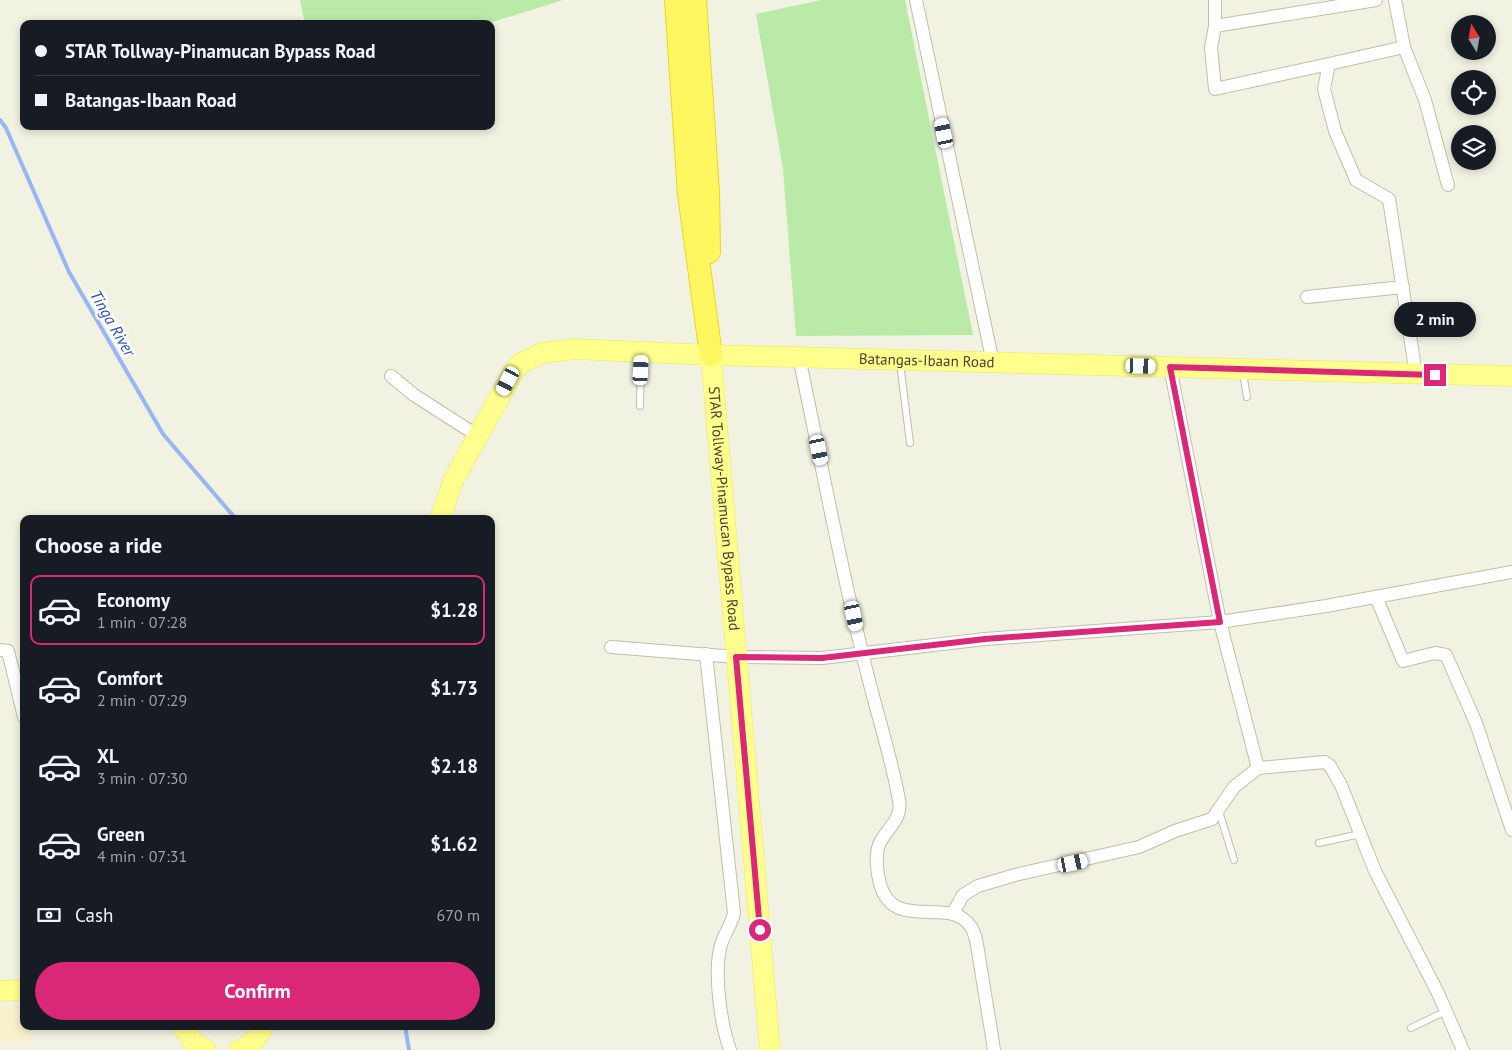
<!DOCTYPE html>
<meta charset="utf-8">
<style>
:root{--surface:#171b24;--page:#20242c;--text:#f1f3f6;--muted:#9ea1a6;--line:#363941;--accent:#db2777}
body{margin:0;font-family:"PT Sans",sans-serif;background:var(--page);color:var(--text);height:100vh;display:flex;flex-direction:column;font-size:19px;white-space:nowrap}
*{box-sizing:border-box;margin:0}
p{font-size:16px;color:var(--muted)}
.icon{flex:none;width:28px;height:28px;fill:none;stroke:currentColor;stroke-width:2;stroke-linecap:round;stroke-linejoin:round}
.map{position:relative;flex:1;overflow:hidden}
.sheet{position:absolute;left:20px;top:515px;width:475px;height:515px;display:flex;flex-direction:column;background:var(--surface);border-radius:10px;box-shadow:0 2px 8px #0003}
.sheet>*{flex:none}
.hud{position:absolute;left:20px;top:20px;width:475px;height:110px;border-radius:10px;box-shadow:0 2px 8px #0003;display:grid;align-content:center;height:110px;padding:0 15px;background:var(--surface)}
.needle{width:32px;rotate:349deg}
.tools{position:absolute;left:1451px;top:15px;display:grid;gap:10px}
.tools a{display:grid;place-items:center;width:45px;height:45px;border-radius:50%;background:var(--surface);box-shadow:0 2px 8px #0003;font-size:25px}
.end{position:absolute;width:22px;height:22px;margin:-11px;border:6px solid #db2777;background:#fff;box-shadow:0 0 0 2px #fff}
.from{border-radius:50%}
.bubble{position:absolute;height:35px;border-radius:18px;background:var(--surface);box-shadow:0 2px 8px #0003;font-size:16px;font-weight:800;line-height:35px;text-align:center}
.car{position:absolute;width:15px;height:30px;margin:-15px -8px;border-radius:6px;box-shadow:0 0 4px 1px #0007;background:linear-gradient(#fff 24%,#345 0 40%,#fff 0 76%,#345 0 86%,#fff 0)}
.hud b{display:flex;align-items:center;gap:18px;height:48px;font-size:19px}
.hud b+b{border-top:1px solid var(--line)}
.hud i{width:12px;height:12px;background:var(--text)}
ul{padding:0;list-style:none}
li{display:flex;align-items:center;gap:15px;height:70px;margin:0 10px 8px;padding:0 5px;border:2px solid transparent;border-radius:10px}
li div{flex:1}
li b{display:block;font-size:19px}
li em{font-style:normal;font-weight:800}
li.selected{border-color:var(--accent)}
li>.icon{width:45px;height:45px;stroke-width:1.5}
h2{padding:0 15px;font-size:22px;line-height:60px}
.pay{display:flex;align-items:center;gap:12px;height:55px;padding:0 15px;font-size:19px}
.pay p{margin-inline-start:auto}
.action{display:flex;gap:10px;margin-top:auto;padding:10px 15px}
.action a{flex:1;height:58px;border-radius:30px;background:var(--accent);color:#fff;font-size:20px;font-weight:800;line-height:58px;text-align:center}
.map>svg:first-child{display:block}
</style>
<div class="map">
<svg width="1512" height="1050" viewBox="0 0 1512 1050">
<rect width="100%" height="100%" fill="#f2f2e2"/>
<polygon fill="#f7f1cb" points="24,1005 24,1026 31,1026 31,1041 0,1043 0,1007"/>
<g fill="#b9eaa7">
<polygon points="300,0 563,0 486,24 305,24"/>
<polygon points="821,0 905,0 973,335 796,336 783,169 756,14"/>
</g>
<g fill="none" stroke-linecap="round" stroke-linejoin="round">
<g stroke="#99b5f4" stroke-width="4">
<polyline points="0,120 6,128 69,272 163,434 236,519"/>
<polyline points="405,1026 409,1050"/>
</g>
<g stroke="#c1bfa7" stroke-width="8">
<g id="service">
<polyline points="900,363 910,443"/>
<polyline points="1243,373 1247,397"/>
<polyline points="640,406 641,355"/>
<polyline points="1219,811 1234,860"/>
<polyline points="1319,843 1360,834"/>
<polyline points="1411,1028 1446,1011"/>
</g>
</g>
<g stroke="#c1bfa7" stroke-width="14">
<g id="minor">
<polyline points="916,0 993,363"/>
<polyline points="1215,0 1215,26 1211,48 1215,89 1329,64 1324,89 1335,131 1356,180 1389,199 1416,375"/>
<polyline points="1215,26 1376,0"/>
<polyline points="1404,47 1425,100 1448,185"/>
<polyline points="1329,64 1404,47 1395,0"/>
<polyline points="1307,297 1403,287"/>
<path d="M799,357C820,456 838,555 862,652C873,702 890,750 899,800C903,820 886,828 879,845C875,855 877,873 880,884C894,934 950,894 971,927C978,938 978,956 981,969C985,996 990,1023 994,1050"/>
<polyline points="1170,367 1220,622 1258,768 1325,762 1330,766 1341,785 1375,871 1438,993 1463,1050"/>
<polyline points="391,376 414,395 478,436"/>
<polyline points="1376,597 1403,661 1435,653 1446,655 1476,723 1512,830"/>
<polyline points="611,647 736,657 822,658 985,639 1220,622 1326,606 1512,572"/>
<polyline points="0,650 8,651 24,717"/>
<path d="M706,654L734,913C731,927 722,936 720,949C714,976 721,1025 730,1050"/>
<polyline points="953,913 963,895 978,886 1015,875 1139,847 1175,831 1212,819 1234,787 1258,768"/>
</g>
</g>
<g stroke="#ebe858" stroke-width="21">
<g id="primary">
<path id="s1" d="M711,355L770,1050"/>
<path id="s2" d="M440,519L454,479L514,371L521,363L542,353L575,349L711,355L1512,376"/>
<polyline points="0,991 24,990"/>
<polyline points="182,1026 194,1043 206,1050"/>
<path d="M239,1050C249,1047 260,1036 263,1026"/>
</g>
</g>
<g stroke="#e7d627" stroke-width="24">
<g id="motorway">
<polyline points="676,0 689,194 711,355"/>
<polyline points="695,0 708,192 709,252"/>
</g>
</g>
<use href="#service" stroke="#fff" stroke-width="6"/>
<use href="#minor" stroke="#fff" stroke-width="12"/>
<use href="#primary" stroke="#ffff8e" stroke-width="20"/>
<use href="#motorway" stroke="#fff760" stroke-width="22"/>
</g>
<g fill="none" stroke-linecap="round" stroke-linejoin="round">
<polyline stroke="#db2777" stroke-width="6" points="760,930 736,657 822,658 985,639 1220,622 1170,367 1435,375"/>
</g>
<g text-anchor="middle" stroke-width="5" stroke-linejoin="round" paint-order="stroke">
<g font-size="15" fill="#444232" stroke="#fff">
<text dy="5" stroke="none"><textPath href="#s2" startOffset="585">Batangas-Ibaan Road</textPath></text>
<text dy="5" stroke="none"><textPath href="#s1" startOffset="154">STAR Tollway-Pinamucan Bypass Road</textPath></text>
</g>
<g font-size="16" font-style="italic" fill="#2650b5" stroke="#fff">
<text transform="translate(113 323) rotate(60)" y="6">Tinga River</text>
</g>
</g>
</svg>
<div class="tools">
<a><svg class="needle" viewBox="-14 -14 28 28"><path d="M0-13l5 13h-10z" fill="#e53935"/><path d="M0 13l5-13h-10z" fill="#9ea1a6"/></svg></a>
<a><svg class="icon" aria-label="locate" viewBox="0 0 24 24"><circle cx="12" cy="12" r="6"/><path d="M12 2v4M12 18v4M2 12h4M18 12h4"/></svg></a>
<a><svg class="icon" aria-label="layers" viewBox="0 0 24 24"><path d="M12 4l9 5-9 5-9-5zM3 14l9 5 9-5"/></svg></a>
</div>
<i class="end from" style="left:760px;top:930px"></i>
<i class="end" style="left:1435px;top:375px"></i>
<div class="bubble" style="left:1394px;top:302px;width:82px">2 min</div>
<i class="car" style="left:944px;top:133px;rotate:348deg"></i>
<i class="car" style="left:1141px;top:366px;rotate:92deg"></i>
<i class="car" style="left:641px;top:370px;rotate:3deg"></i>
<i class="car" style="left:508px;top:381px;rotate:208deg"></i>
<i class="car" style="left:819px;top:450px;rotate:168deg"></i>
<i class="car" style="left:854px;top:616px;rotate:168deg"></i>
<i class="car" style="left:1073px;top:863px;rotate:78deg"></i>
<div class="hud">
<b><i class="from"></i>STAR Tollway-Pinamucan Bypass Road</b>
<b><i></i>Batangas-Ibaan Road</b>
</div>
<section class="sheet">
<h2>Choose a ride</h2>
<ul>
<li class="selected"><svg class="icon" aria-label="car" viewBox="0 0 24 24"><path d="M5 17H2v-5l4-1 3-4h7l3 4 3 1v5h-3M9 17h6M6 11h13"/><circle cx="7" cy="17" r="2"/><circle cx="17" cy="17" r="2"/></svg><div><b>Economy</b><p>1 min · 07:28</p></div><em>$1.28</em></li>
<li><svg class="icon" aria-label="car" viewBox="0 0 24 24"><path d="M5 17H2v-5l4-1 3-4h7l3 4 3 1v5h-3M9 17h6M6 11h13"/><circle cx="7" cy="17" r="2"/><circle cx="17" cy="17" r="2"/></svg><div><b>Comfort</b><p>2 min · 07:29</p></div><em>$1.73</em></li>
<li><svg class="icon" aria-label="car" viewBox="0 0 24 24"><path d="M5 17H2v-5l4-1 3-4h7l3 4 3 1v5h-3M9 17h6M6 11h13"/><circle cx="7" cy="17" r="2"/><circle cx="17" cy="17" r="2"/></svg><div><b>XL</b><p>3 min · 07:30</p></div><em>$2.18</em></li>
<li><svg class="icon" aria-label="car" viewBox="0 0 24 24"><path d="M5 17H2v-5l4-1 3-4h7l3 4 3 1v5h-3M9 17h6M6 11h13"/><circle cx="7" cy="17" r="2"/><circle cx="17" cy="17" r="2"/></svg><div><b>Green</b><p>4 min · 07:31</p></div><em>$1.62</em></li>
</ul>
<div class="pay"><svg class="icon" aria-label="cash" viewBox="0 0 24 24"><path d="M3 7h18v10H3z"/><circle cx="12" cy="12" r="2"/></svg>Cash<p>670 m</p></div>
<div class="action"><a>Confirm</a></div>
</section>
</div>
